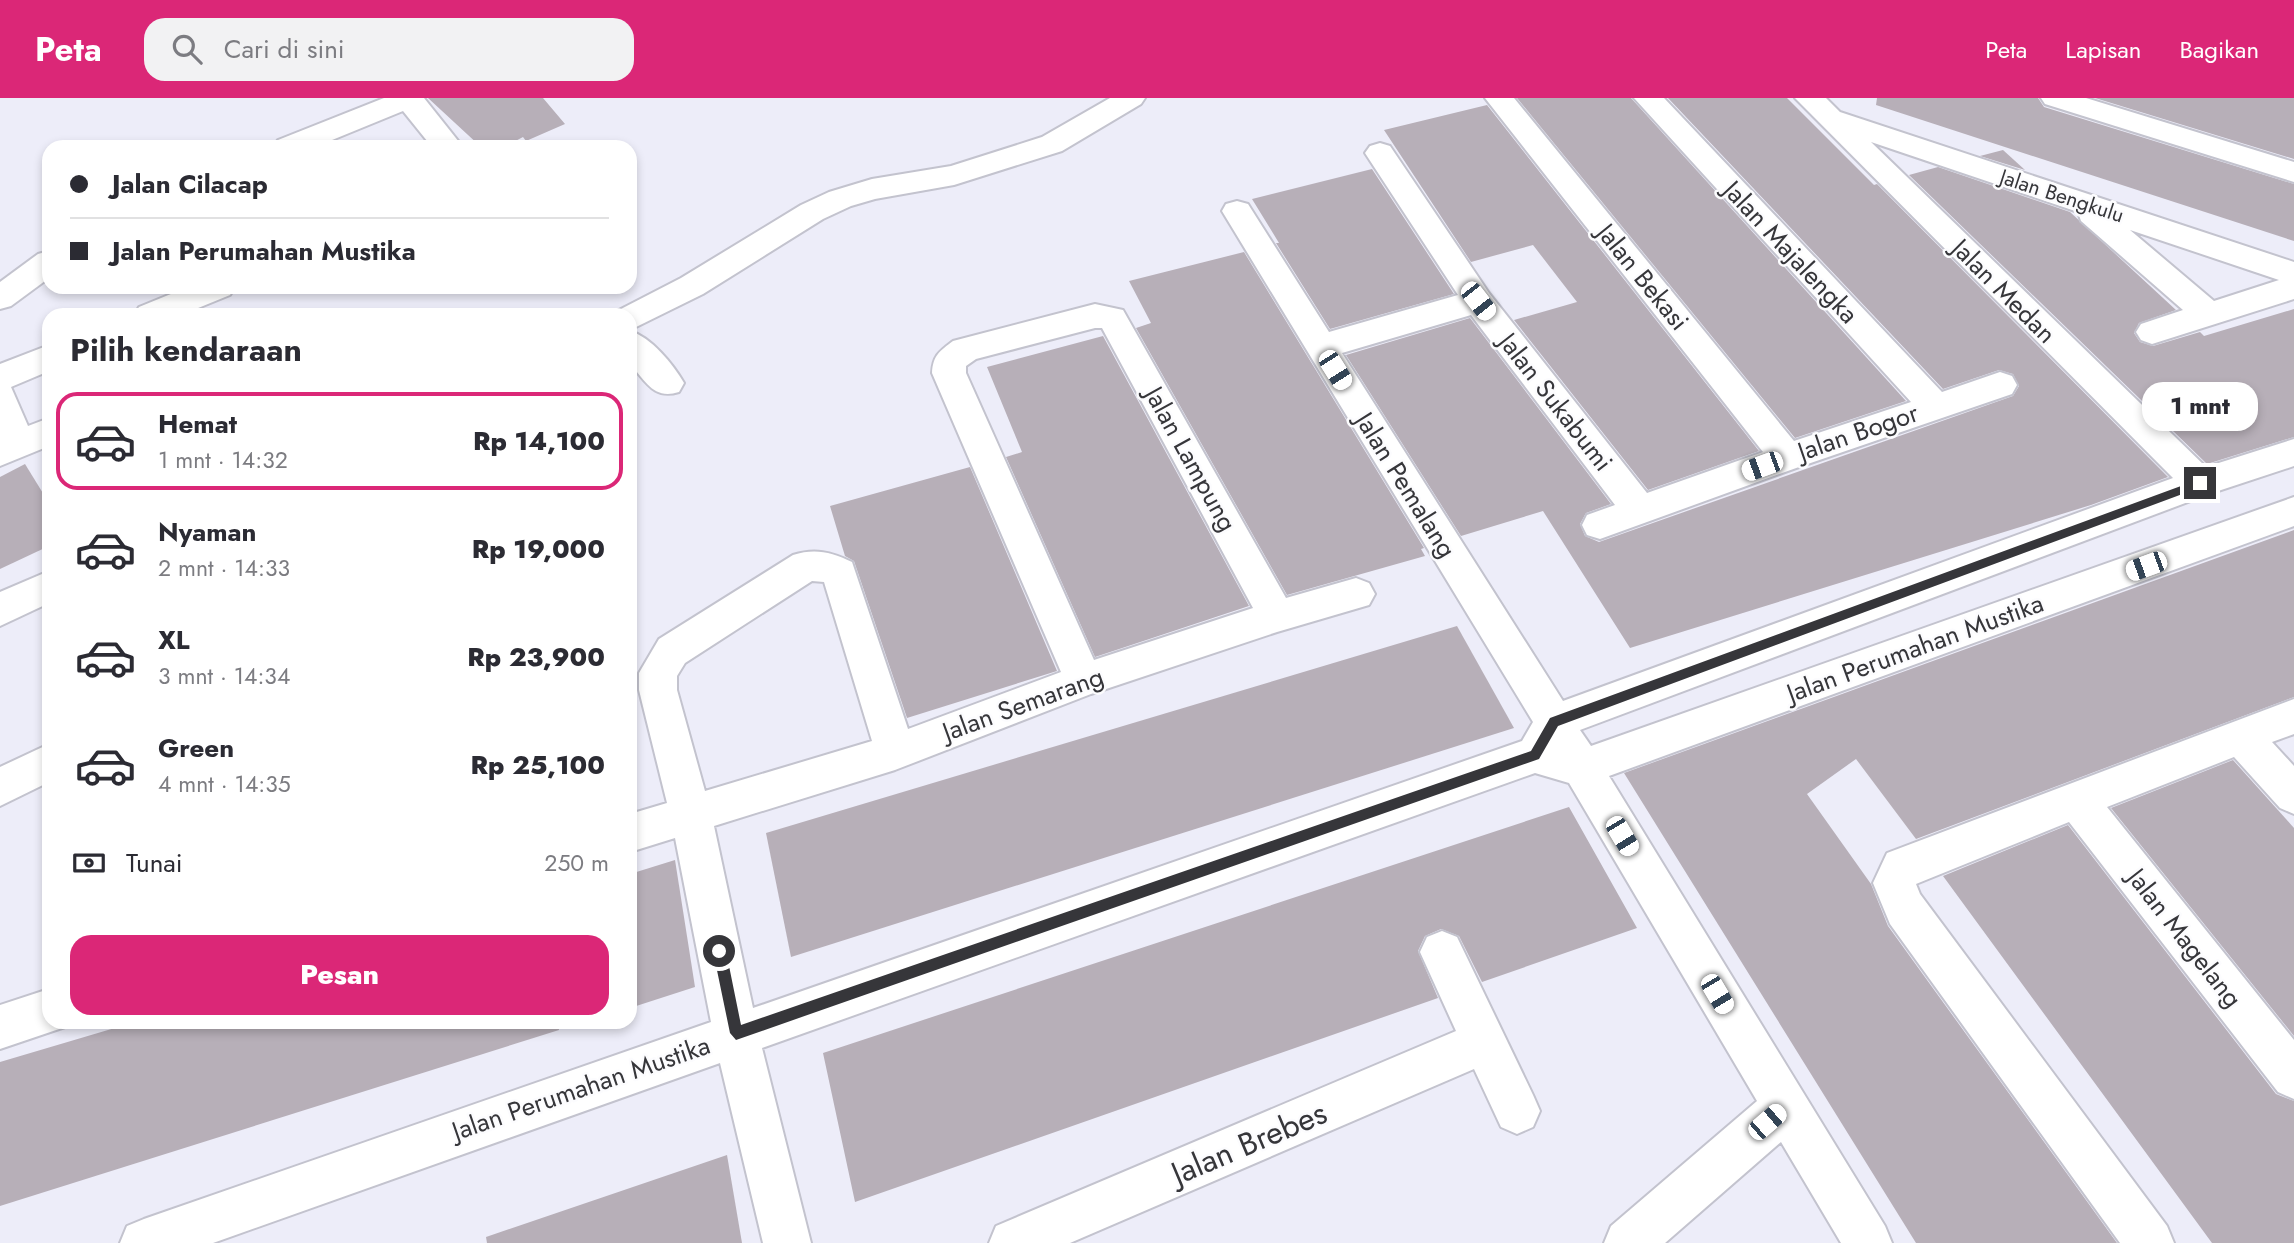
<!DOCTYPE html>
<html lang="id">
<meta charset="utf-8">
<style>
:root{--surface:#fff;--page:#f2f2f3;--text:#2b2b33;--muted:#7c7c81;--line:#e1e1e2;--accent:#db2777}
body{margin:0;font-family:Jost,sans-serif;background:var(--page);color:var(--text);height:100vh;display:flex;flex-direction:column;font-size:26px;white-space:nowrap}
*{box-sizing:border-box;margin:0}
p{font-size:23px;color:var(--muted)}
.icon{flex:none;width:38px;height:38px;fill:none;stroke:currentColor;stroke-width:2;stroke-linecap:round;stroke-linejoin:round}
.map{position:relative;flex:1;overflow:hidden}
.side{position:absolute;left:42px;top:210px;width:595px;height:721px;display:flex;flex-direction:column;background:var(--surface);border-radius:21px;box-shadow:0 4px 10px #0003}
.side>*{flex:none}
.top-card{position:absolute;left:42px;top:42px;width:595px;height:154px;border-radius:21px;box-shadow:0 4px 10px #0003;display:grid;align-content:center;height:154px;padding:0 28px;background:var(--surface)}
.end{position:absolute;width:32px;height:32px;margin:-16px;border:9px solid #36363a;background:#fff;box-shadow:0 0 0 4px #fff}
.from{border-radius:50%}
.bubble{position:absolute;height:49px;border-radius:21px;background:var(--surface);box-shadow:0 4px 10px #0003;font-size:23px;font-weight:800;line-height:49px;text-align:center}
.car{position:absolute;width:21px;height:42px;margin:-21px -10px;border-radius:9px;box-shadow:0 0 5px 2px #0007;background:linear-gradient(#fff 24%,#345 0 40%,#fff 0 76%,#345 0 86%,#fff 0)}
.top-card b{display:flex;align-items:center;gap:24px;height:66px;font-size:26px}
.top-card b+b{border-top:2px solid var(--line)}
.top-card i{width:18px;height:18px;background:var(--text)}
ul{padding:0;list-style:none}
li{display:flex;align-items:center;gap:21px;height:98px;margin:0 14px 10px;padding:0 14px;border:4px solid transparent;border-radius:21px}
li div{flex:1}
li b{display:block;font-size:26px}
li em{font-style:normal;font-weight:800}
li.on{border-color:var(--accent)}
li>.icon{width:63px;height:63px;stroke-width:1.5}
h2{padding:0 28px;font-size:32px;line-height:84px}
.pay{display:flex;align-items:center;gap:18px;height:77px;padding:0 28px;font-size:26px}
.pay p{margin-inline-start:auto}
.button{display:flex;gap:14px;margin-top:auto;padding:14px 28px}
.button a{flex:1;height:80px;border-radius:21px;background:var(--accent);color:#fff;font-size:28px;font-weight:800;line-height:80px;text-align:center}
header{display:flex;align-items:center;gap:42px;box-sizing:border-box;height:98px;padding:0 35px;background:var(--accent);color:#fff}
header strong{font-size:33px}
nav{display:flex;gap:38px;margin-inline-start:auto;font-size:24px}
.search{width:490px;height:63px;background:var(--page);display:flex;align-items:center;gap:18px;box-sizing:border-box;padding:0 24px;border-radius:21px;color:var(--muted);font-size:26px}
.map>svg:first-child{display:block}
</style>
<header>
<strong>Peta</strong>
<div class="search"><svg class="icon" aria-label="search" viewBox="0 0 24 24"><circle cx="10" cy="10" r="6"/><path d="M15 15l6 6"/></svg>Cari di sini</div>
<nav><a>Peta</a><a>Lapisan</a><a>Bagikan</a></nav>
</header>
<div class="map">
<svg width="2294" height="1145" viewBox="0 0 2294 1145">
<rect width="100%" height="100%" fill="#ededf9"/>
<g fill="#b7afb8">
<polygon points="428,0 543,0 565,26 526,43 523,39 504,49 481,49"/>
<polygon points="1517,0 1631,0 1906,303 1795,340"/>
<polygon points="1668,0 1787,0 1874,87 1877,86 2168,379 2091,407 1630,550 1543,413 1461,438 1346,257 1470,220 1611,406 1586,415 1580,426 1585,438 1599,444 2013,298 2019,288 2013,276 1999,272 1943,291"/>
<polygon points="1877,0 2038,0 2044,9 2294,86 2294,143 1876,7"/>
<polygon points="2095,0 2294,0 2294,61"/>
<polygon points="1487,7 1759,353 1648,392 1514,222 1577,204 1533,147 1471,164 1384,32"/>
<polygon points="2003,52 2025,72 1980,58"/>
<polygon points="1938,69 2070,114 2176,212 2139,225 2134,235 2140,244 2153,248 2200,234 2204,238 2294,211 2294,339 2207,366 1909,77"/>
<polygon points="1372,71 1454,196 1330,231 1276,145 1279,145 1252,101"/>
<polygon points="1244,154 1424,450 1421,451 1425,458 1287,497 1136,230 1151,225 1129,183"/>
<polygon points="1103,238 1249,508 1095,559 1006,359 1022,354 987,269"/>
<polygon points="25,366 49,405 49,448 0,471 0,379"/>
<polygon points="970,369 1057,573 907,620 854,463 845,458 830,408"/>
<polygon points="2294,432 2294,599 1916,741 1856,661 1807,696 1871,786 1888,828 2117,1145 1916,1145 1624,675"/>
<polygon points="1457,528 1514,630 791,859 766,735"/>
<polygon points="2233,662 2294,730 2294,938 2111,710"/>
<polygon points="1569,709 1637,830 1482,884 1459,838 1441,831 1425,838 1418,853 1438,900 855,1104 823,955"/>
<polygon points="2068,727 2276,996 2294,1003 2294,1145 2212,1145 1943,778"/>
<polygon points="675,762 695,889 630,910 630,776"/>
<polygon points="135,924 558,924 559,932 0,1108 0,964"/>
<polygon points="727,1057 742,1145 487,1145 486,1139"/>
</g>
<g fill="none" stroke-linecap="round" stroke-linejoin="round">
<g stroke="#c3c3ce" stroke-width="4">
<g id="minor">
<polygon points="384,0 424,0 463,49 432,49 403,13 315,49 273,49 278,42"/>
<polygon points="1110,0 1145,0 1141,6 1062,53 954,87 875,101 851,108 823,121 703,196 630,232 630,217 616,217 619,212 681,180 801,107 829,94 872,81 951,68 1042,39"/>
<path d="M1485,0H1514L1794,343L1911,304L1634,0H1664L1942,294L2000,274L2012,278L2017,287L2012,296L1799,369L1600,441L1587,437L1582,427L1587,417L1615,407L1471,217L1342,255L1563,603L2173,380L1795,0H1826L1840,14L2294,164V201L2152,246L2141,242L2136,234L2141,226L2183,212L2081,123L2078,114L1871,44L2206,369L2294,341V368L2212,395L1580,632L1591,648L2294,399V428L1609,678L1885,1128L1892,1145H1841L1781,1044L1665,1145H1604L1611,1128L1757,1003L1569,685L1535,675L762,950L811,1145H763L720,965L213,1145H120L127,1128L144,1121L711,924L675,740L630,754V716L667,705L639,592V575L659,541L793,457C815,450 831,454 852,464L908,631L1061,574L932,275C933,257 940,253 953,243L1095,206L1123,212L1286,500L1356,480L1369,485L1375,496L1369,507L1277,534L1091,596L895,672L714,728L753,910L1522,643L1533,624L1222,113L1226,106L1237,103L1248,106L1329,234L1458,197L1365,55L1370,48L1380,45L1390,48L1489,195L1647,395L1763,354ZM2130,132L2279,182L2214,203ZM1095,230H1102L1253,510L1094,562L966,275V268L976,261ZM812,483L824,484L872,643L705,693L677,592V578L685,565Z"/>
<polygon points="2041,0 2086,0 2294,64 2294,84 2045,6"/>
<polygon points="49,153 49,180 11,208 0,211 0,184 38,156"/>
<polygon points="188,189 235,189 230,197 181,217 134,217 139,209"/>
<path d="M630,233C651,239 673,266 684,285L679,294C653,302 646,283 630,266Z"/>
<polygon points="49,247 49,273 11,289 28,328 49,320 49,348 0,368 0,266"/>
<polygon points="49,473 49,505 0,528 0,494"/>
<polygon points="2294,601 2294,636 2272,644 2294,668 2294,716 2280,710 2234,659 2107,709 2294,942 2294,1001 2278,994 2069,724 1916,786 1920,796 2167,1128 2174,1145 2120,1145 1890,826 1873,785 1887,755"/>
<polygon points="49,646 49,684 0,708 0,669"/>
<polygon points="1442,833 1457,839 1533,997 1540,1013 1533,1029 1517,1036 1501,1029 1474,971 1070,1145 989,1145 996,1128 1456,933 1420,854 1427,839"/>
<polygon points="49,891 49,924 67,924 65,929 0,951 0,907"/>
</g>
</g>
<use href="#minor" fill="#fff" fill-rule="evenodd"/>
</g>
<polygon fill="#36363a" points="2200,381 2204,382 2204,388 1558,628 1539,661 736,942 730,935 713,853 719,847 726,853 741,927 1531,653 1550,620"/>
<g text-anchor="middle" stroke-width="5" stroke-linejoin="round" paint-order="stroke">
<g font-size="21" fill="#36363a" stroke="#fcfcfe">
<text transform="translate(2062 98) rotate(18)" y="7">Jalan Bengkulu</text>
</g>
<g font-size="26" fill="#36363a" stroke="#fcfcfe">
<text transform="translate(1791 154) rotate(47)" y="9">Jalan Majalengka</text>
<text transform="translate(1643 179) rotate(51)" y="9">Jalan Bekasi</text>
<text transform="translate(2004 193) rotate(45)" y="9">Jalan Medan</text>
<text transform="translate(1556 304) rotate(52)" y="9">Jalan Sukabumi</text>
<text transform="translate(1858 334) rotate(-19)" y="9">Jalan Bogor</text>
<text transform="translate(1191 361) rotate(61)" y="9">Jalan Lampung</text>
<text transform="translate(1406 387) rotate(58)" y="9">Jalan Pemalang</text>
<text transform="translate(1915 550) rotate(-20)" y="9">Jalan Perumahan Mustika</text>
<text transform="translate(1023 606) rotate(-20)" y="9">Jalan Semarang</text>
<text transform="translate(2185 840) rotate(52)" y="9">Jalan Magelang</text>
<text transform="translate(581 990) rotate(-19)" y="9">Jalan Perumahan Mustika</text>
</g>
<g font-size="32" fill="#36363a" stroke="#fcfcfe">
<text transform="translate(1249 1045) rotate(-23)" y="11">Jalan Brebes</text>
</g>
</g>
</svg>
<i class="end from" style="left:719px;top:853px"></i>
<i class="end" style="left:2200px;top:385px"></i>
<div class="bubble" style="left:2142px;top:284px;width:116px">1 mnt</div>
<i class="car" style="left:1478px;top:203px;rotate:142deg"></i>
<i class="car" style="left:1335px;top:272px;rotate:148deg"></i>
<i class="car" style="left:1762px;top:368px;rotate:250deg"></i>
<i class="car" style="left:2146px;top:468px;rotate:250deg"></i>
<i class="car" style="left:1622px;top:738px;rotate:149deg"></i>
<i class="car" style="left:1717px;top:896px;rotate:149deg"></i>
<i class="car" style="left:1767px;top:1024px;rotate:49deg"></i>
<div class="top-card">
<b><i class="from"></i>Jalan Cilacap</b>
<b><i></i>Jalan Perumahan Mustika</b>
</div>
<section class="side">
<h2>Pilih kendaraan</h2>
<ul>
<li class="on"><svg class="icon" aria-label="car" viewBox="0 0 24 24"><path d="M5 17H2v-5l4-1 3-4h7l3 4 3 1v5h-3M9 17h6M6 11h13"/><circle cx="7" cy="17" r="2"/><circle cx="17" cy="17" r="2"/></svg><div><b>Hemat</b><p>1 mnt · 14:32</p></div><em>Rp 14,100</em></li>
<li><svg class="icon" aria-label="car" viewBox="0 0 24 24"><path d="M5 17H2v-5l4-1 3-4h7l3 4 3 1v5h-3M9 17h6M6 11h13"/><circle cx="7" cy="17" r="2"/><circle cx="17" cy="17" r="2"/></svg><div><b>Nyaman</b><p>2 mnt · 14:33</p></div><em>Rp 19,000</em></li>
<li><svg class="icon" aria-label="car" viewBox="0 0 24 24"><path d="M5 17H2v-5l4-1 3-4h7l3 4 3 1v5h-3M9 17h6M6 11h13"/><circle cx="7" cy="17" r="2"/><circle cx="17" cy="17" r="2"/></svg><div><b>XL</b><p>3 mnt · 14:34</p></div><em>Rp 23,900</em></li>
<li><svg class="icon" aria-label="car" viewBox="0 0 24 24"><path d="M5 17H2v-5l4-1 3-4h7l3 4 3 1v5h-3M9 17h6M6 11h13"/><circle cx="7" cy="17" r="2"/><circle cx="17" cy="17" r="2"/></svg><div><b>Green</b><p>4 mnt · 14:35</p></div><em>Rp 25,100</em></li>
</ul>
<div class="pay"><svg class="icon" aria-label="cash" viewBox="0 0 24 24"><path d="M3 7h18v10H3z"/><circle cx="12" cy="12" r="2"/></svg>Tunai<p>250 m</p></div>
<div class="button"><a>Pesan</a></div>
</section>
</div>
